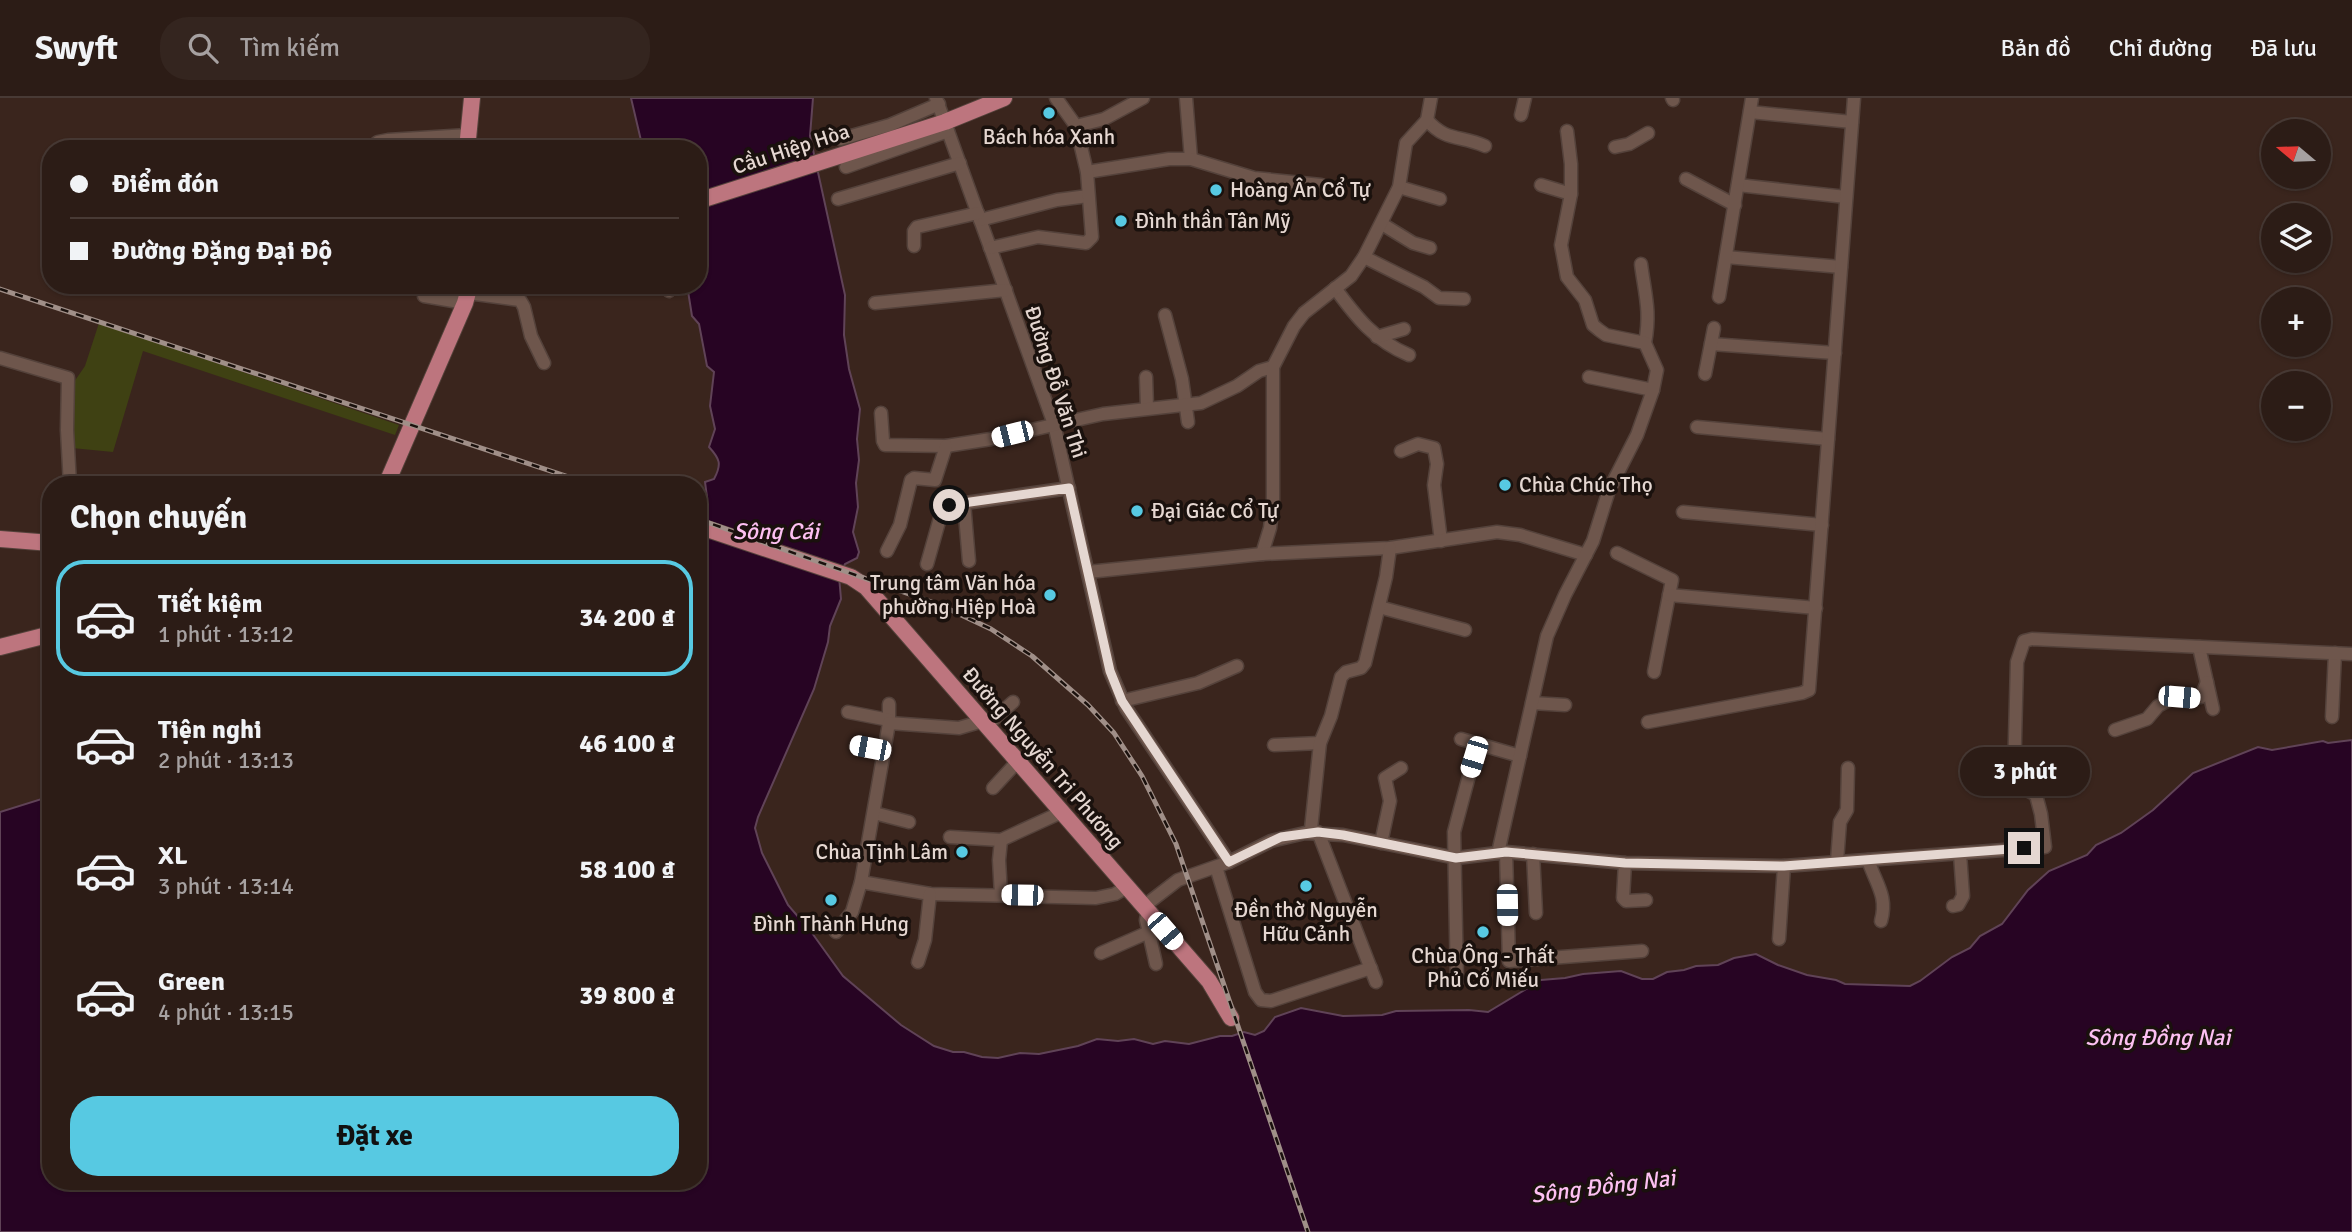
<!DOCTYPE html>
<html lang="vi">
<meta charset="utf-8">
<style>
:root{--surface:#2c1c16;--page:#34251f;--text:#f1f3f6;--muted:#a6a1a1;--line:#483a35;--accent:#57c9e2}
body{margin:0;font-family:Signika,sans-serif;background:var(--page);color:var(--text);height:100vh;display:flex;flex-direction:column;font-size:26px;white-space:nowrap}
*{box-sizing:border-box;margin:0}
p{font-size:23px;color:var(--muted)}
.icon{flex:none;width:38px;height:38px;fill:none;stroke:currentColor;stroke-width:2;stroke-linecap:round;stroke-linejoin:round}
.map{position:relative;flex:1;overflow:hidden}
.drawer{position:absolute;left:42px;top:378px;width:665px;height:714px;display:flex;flex-direction:column;background:var(--surface);border-radius:28px;box-shadow:0 2px 5px #0004,0 0 0 2px var(--line)}
.drawer>*{flex:none}
.banner{position:absolute;left:42px;top:42px;width:665px;height:154px;border-radius:28px;box-shadow:0 2px 5px #0004,0 0 0 2px var(--line);display:grid;align-content:center;height:154px;padding:0 28px;background:var(--surface)}
.needle{width:46px;rotate:289deg}
.fabs{position:absolute;left:2261px;top:21px;display:grid;gap:14px}
.fabs a{display:grid;place-items:center;width:70px;height:70px;border-radius:50%;background:var(--surface);box-shadow:0 2px 5px #0004,0 0 0 2px var(--line);font-size:35px}
.end{position:absolute;width:32px;height:32px;margin:-16px;border:9px solid #e5d7d1;background:#111;box-shadow:0 0 0 4px #111}
.from{border-radius:50%}
.bubble{position:absolute;height:49px;border-radius:24px;background:var(--surface);box-shadow:0 2px 5px #0004,0 0 0 2px var(--line);font-size:23px;font-weight:700;line-height:49px;text-align:center}
.car{position:absolute;width:21px;height:42px;margin:-21px -10px;border-radius:9px;box-shadow:0 0 5px 2px #0007;background:linear-gradient(#fff 24%,#345 0 40%,#fff 0 76%,#345 0 86%,#fff 0)}
.banner b{display:flex;align-items:center;gap:24px;height:66px;font-size:26px}
.banner b+b{border-top:2px solid var(--line)}
.banner i{width:18px;height:18px;background:var(--text)}
ul{padding:0;list-style:none}
li{display:flex;align-items:center;gap:21px;height:116px;margin:0 14px 10px;padding:0 14px;border:4px solid transparent;border-radius:28px}
li div{flex:1}
li b{display:block;font-size:26px}
li em{font-style:normal;font-weight:700}
li.current{border-color:var(--accent)}
li>.icon{width:63px;height:63px;stroke-width:1.5}
h2{padding:0 28px;font-size:32px;line-height:84px}
.cta{display:flex;gap:14px;margin-top:auto;padding:14px 28px}
.cta a{flex:1;height:80px;border-radius:28px;background:var(--accent);color:#111;font-size:28px;font-weight:700;line-height:80px;text-align:center}
header{display:flex;align-items:center;gap:42px;box-sizing:border-box;height:98px;padding:0 35px;background:var(--surface);border-bottom:2px solid var(--line)}
header strong{font-size:33px}
nav{display:flex;gap:38px;margin-inline-start:auto;font-size:24px}
.search{width:490px;height:63px;background:var(--page);display:flex;align-items:center;gap:18px;box-sizing:border-box;padding:0 24px;border-radius:28px;color:var(--muted);font-size:26px}
.map>svg:first-child{display:block}
</style>
<header>
<strong>Swyft</strong>
<div class="search"><svg class="icon" aria-label="search" viewBox="0 0 24 24"><circle cx="10" cy="10" r="6"/><path d="M15 15l6 6"/></svg>Tìm kiếm</div>
<nav><a>Bản đồ</a><a>Chỉ đường</a><a>Đã lưu</a></nav>
</header>
<div class="map">
<svg width="2352" height="1134" viewBox="0 0 2352 1134">
<rect width="100%" height="100%" fill="#3a251d"/>
<polygon fill="#3f4113" points="99,225 399,327 395,337 143,253 113,354 72,350 74,284 85,268"/>
<path fill="#270423" stroke="#604357" stroke-width="2" d="M631,0H813L810,38L845,197L844,237L849,271L860,311L857,341L859,362L856,385L858,409L853,434L859,454L857,460L845,466L839,478L841,501L830,528L828,544L814,591L758,719L755,730L762,755L788,807L812,835L843,878L901,927L934,948L953,954H964L982,959L998,960L1020,955L1039,956L1078,948L1097,941L1118,943L1134,941L1153,946L1165,943L1189,946L1220,938H1232L1244,934L1255,937L1264,933L1275,919L1301,910L1343,918L1382,917L1396,913L1469,912L1488,914L1541,882L1565,880L1583,876L1621,873L1642,881H1653L1667,874L1684,872L1696,868L1718,867L1734,860L1756,856L1778,867L1807,877L1836,882L1845,886L1910,888L1920,883L1952,859L1970,850L1980,838L2002,826L2028,792L2049,773L2087,757L2096,747L2121,735L2153,712L2193,675L2258,649L2272,652L2323,643L2328,645L2352,642V1134H0V714L51,698V1083H698V407L707,399L705,384L714,381C722,366 720,361 709,349L715,331L710,308L714,274L707,268L699,226L692,218L688,193L689,187H698V51H643Z"/>
<g fill="none" stroke-linecap="round" stroke-linejoin="round">
<g stroke="#54423b" stroke-width="15">
<g id="minor">
<polyline points="936,0 1054,326 1110,573 1126,610 1229,764"/>
<polyline points="1056,0 1076,28 1104,21 1143,0"/>
<polyline points="1186,0 1191,61"/>
<polyline points="1672,0 1673,2"/>
<polyline points="1750,14 1852,24"/>
<polyline points="1521,17 1525,0"/>
<path d="M1427,22C1446,44 1460,37 1485,48"/>
<polyline points="841,41 890,27 939,6"/>
<polyline points="1615,49 1629,46 1648,35"/>
<polyline points="369,51 378,44 388,42 468,37"/>
<polyline points="846,69 948,33"/>
<polyline points="1087,74 1169,61 1191,61 1254,80 1321,87"/>
<polyline points="1686,81 1735,107"/>
<polyline points="1541,87 1571,96"/>
<polyline points="1738,87 1846,99"/>
<polyline points="1399,89 1440,101"/>
<polyline points="838,101 960,65"/>
<polyline points="980,122 1057,102 1088,98"/>
<polyline points="1382,126 1413,145 1430,150"/>
<polyline points="914,148 914,133 917,129 978,115"/>
<polyline points="990,150 1038,139 1086,145 1092,139 1087,74 1076,28"/>
<polyline points="1364,159 1424,189 1439,200 1464,201"/>
<polyline points="1726,159 1841,169"/>
<path d="M1641,166C1645,197 1651,213 1645,245"/>
<polyline points="668,187 669,193"/>
<path d="M1335,190C1356,219 1375,243 1409,257"/>
<polyline points="468,195 520,202 524,209 531,238 544,265"/>
<polyline points="424,198 465,205"/>
<polyline points="1719,199 1752,0"/>
<polyline points="875,205 1006,192"/>
<polyline points="1165,217 1182,281 1188,324"/>
<polyline points="1377,239 1404,231"/>
<polyline points="1711,246 1835,255"/>
<polyline points="0,260 68,280 67,332 70,387"/>
<polyline points="1705,276 1714,230"/>
<polyline points="1146,279 1147,309"/>
<polyline points="1589,279 1653,292"/>
<polyline points="881,315 883,343 885,347 946,348 991,341 1103,316 1201,305 1237,288 1259,273 1273,269"/>
<polyline points="1697,329 1828,341"/>
<polyline points="1401,353 1418,346 1434,350 1437,366 1434,387 1441,443"/>
<polyline points="964,405 969,463"/>
<polyline points="1683,414 1822,427"/>
<polyline points="887,453 900,427 911,382 914,380 935,382 946,348"/>
<polyline points="1617,455 1672,482 1654,574"/>
<polyline points="1262,456 1270,430 1273,405 1273,269 1294,228 1304,215 1351,178 1364,159 1399,89 1406,45 1427,22 1431,0"/>
<polyline points="927,466 942,413 945,408 1069,390"/>
<polyline points="1088,474 1262,456 1390,450 1497,434 1520,437 1586,457"/>
<polyline points="1669,497 1816,510"/>
<polyline points="1379,509 1465,532"/>
<polyline points="2199,549 2213,611"/>
<polyline points="1122,603 1198,585 1237,568"/>
<polyline points="1532,605 1565,607"/>
<polyline points="889,606 889,625"/>
<polyline points="848,614 889,622"/>
<polyline points="2332,619 2335,555"/>
<polyline points="1648,624 1802,595 1809,592 1854,0"/>
<polyline points="987,627 1013,604"/>
<polyline points="2115,632 2147,621 2158,608 2173,600 2201,599 2207,584"/>
<polyline points="1461,641 1520,658"/>
<polyline points="1274,647 1320,645"/>
<polyline points="856,648 885,653"/>
<polyline points="993,690 1018,663"/>
<polyline points="874,715 909,724"/>
<polyline points="1311,731 1320,645 1331,618 1341,579 1346,574 1361,570 1365,565 1386,479 1390,450"/>
<polyline points="1318,734 1376,884"/>
<polyline points="950,739 1001,742 1062,714"/>
<polyline points="1001,742 999,762 1001,797"/>
<polyline points="1381,745 1390,703 1385,680 1401,670"/>
<polyline points="1506,754 1509,863 1642,853"/>
<polyline points="1498,755 1547,538 1565,497 1593,443 1609,392 1637,337 1653,292 1657,272 1645,245 1606,237 1599,232 1593,227 1585,202 1567,179 1561,147 1571,96 1571,66 1567,33"/>
<polyline points="1533,756 1536,815"/>
<path d="M1868,762C1876,786 1888,798 1881,823"/>
<polyline points="1837,763 1840,724 1847,712 1848,670"/>
<polyline points="1625,765 1623,800 1626,803 1646,802"/>
<polyline points="1216,769 1255,894 1261,902 1271,903 1371,870"/>
<polyline points="861,784 930,796 1096,800 1115,796 1127,789"/>
<polyline points="1953,808 1958,807 1963,798 1960,756"/>
<polyline points="1143,809 1178,782 1229,764 1271,743 1305,735 1343,737 1456,760 1506,754 1625,765 1784,768 2045,749 2041,716 2036,697 2016,686 2014,679 2017,564 2024,543 2032,541 2352,556"/>
<polyline points="1148,813 1146,822 1156,866"/>
<polyline points="836,834 852,814 861,784 889,625 959,630 983,623"/>
<polyline points="1779,841 1784,768"/>
<polyline points="1101,855 1149,834"/>
<polyline points="918,864 925,842 930,796"/>
<polyline points="1457,883 1454,734 1474,659"/>
</g>
</g>
<g stroke="#54423b" stroke-width="18">
<g id="major">
<polyline points="467,51 472,0"/>
<polyline points="698,103 945,24 1004,0"/>
<polyline points="386,387 465,205 470,187"/>
<polyline points="698,428 851,479 866,489 1209,883 1231,920"/>
<polyline points="0,441 51,445"/>
<polyline points="0,549 51,536"/>
</g>
</g>
<use href="#minor" stroke="#6e564c" stroke-width="12"/>
<use href="#major" stroke="#bd757e" stroke-width="16"/>
<g stroke="#a08f88" stroke-width="5">
<g id="rail">
<polyline points="0,191 593,387"/>
<polyline points="698,421 940,507 991,531 1032,558 1088,607 1114,635 1142,678 1176,746 1308,1134"/>
</g>
</g>
<use href="#rail" stroke="#1a110d" stroke-width="2.5" stroke-dasharray="8" stroke-linecap="butt"/>
</g>
<g fill="none" stroke-linecap="round" stroke-linejoin="round">
<polyline stroke="#e5d7d1" stroke-width="9" points="949,407 1069,390 1110,573 1122,603 1229,764 1281,739 1318,734 1343,737 1456,760 1506,754 1625,765 1784,768 2024,750"/>
</g>
<g fill="#57c9e2" stroke="#1a110d" stroke-width="2.5">
<circle cx="1049" cy="15" r="7"/>
<circle cx="1216" cy="92" r="7"/>
<circle cx="1121" cy="123" r="7"/>
<circle cx="1505" cy="387" r="7"/>
<circle cx="1137" cy="413" r="7"/>
<circle cx="1050" cy="497" r="7"/>
<circle cx="962" cy="754" r="7"/>
<circle cx="1306" cy="788" r="7"/>
<circle cx="831" cy="802" r="7"/>
<circle cx="1483" cy="834" r="7"/>
</g>
<g text-anchor="middle" stroke-width="7" stroke-linejoin="round" paint-order="stroke">
<g font-size="21" fill="#e5d7d1" stroke="#1a110d">
<text x="1049" y="46">Bách hóa Xanh</text>
<text x="1230" y="99" text-anchor="start">Hoàng Ân Cổ Tự</text>
<text x="1135" y="130" text-anchor="start">Đình thần Tân Mỹ</text>
<text x="1519" y="394" text-anchor="start">Chùa Chúc Thọ</text>
<text x="1151" y="420" text-anchor="start">Đại Giác Cổ Tự</text>
<text x="1036" y="492" text-anchor="end">Trung tâm Văn hóa<tspan x="1036" dy="24">phường Hiệp Hoà</tspan></text>
<text x="948" y="761" text-anchor="end">Chùa Tịnh Lâm</text>
<text x="1306" y="819">Đền thờ Nguyễn<tspan x="1306" dy="24">Hữu Cảnh</tspan></text>
<text x="831" y="833">Đình Thành Hưng</text>
<text x="1483" y="865">Chùa Ông - Thất<tspan x="1483" dy="24">Phủ Cổ Miếu</tspan></text>
</g>
<g font-size="21" fill="#e5d7d1" stroke="#1a110d">
<text transform="translate(791 51) rotate(-18)" y="7">Cầu Hiệp Hòa</text>
<text transform="translate(1056 284) rotate(72)" y="7">Đường Đỗ Văn Thi</text>
<text transform="translate(1043 660) rotate(49)" y="7">Đường Nguyễn Tri Phương</text>
</g>
<g font-size="23" font-style="italic" fill="#fdc0f2" stroke="#1a110d">
<text x="776" y="441">Sông Cái</text>
<text x="2158" y="947">Sông Đồng Nai</text>
<text transform="translate(1603 1088) rotate(-7)" y="8">Sông Đồng Nai</text>
</g>
</g>
</svg>
<div class="fabs">
<a><svg class="needle" viewBox="-14 -14 28 28"><path d="M0-13l5 13h-10z" fill="#e53935"/><path d="M0 13l5-13h-10z" fill="#a6a1a1"/></svg></a>
<a><svg class="icon" aria-label="layers" viewBox="0 0 24 24"><path d="M12 4l9 5-9 5-9-5zM3 14l9 5 9-5"/></svg></a>
<a>+</a>
<a>−</a>
</div>
<i class="end from" style="left:949px;top:407px"></i>
<i class="end" style="left:2024px;top:750px"></i>
<div class="bubble" style="left:1960px;top:649px;width:130px">3 phút</div>
<i class="car" style="left:1012px;top:336px;rotate:256deg"></i>
<i class="car" style="left:2179px;top:599px;rotate:95deg"></i>
<i class="car" style="left:870px;top:650px;rotate:281deg"></i>
<i class="car" style="left:1474px;top:659px;rotate:197deg"></i>
<i class="car" style="left:1022px;top:797px;rotate:271deg"></i>
<i class="car" style="left:1507px;top:807px;rotate:179deg"></i>
<i class="car" style="left:1165px;top:833px;rotate:139deg"></i>
<div class="banner">
<b><i class="from"></i>Điểm đón</b>
<b><i></i>Đường Đặng Đại Độ</b>
</div>
<section class="drawer">
<h2>Chọn chuyến</h2>
<ul>
<li class="current"><svg class="icon" aria-label="car" viewBox="0 0 24 24"><path d="M5 17H2v-5l4-1 3-4h7l3 4 3 1v5h-3M9 17h6M6 11h13"/><circle cx="7" cy="17" r="2"/><circle cx="17" cy="17" r="2"/></svg><div><b>Tiết kiệm</b><p>1 phút · 13:12</p></div><em>34 200 ₫</em></li>
<li><svg class="icon" aria-label="car" viewBox="0 0 24 24"><path d="M5 17H2v-5l4-1 3-4h7l3 4 3 1v5h-3M9 17h6M6 11h13"/><circle cx="7" cy="17" r="2"/><circle cx="17" cy="17" r="2"/></svg><div><b>Tiện nghi</b><p>2 phút · 13:13</p></div><em>46 100 ₫</em></li>
<li><svg class="icon" aria-label="car" viewBox="0 0 24 24"><path d="M5 17H2v-5l4-1 3-4h7l3 4 3 1v5h-3M9 17h6M6 11h13"/><circle cx="7" cy="17" r="2"/><circle cx="17" cy="17" r="2"/></svg><div><b>XL</b><p>3 phút · 13:14</p></div><em>58 100 ₫</em></li>
<li><svg class="icon" aria-label="car" viewBox="0 0 24 24"><path d="M5 17H2v-5l4-1 3-4h7l3 4 3 1v5h-3M9 17h6M6 11h13"/><circle cx="7" cy="17" r="2"/><circle cx="17" cy="17" r="2"/></svg><div><b>Green</b><p>4 phút · 13:15</p></div><em>39 800 ₫</em></li>
</ul>
<div class="cta"><a>Đặt xe</a></div>
</section>
</div>
